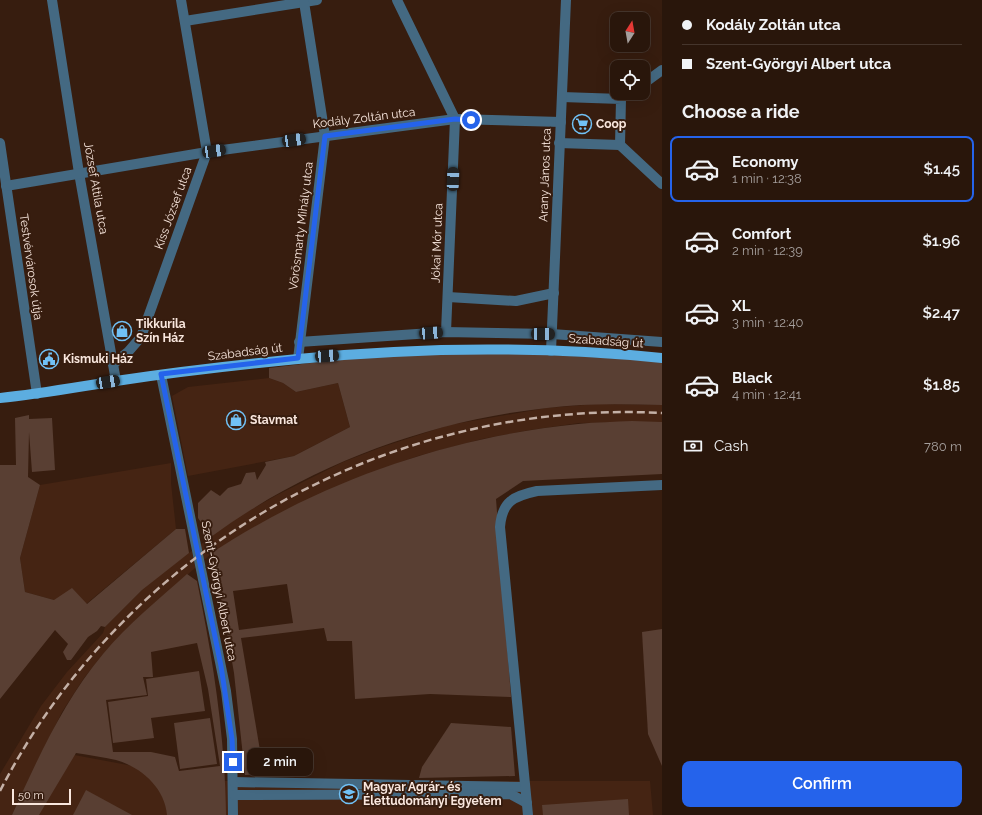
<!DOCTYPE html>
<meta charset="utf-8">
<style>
:root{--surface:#29160b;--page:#311f14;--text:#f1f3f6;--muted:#a59f9d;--line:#45352c;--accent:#2563eb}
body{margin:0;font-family:Raleway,sans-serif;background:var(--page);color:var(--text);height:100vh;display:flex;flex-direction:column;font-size:15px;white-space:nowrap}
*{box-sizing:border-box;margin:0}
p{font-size:13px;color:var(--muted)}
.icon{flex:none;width:22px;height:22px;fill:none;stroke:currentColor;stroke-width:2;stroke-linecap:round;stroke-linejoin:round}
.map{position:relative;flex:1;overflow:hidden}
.panel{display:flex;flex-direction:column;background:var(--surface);width:320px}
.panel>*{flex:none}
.guide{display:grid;align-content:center;height:88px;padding:0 20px;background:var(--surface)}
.needle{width:26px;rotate:11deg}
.controls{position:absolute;left:610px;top:12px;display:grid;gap:8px}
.controls a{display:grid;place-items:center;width:40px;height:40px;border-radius:8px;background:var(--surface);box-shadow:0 4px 16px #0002,0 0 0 1px var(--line);font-size:20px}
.scale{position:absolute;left:12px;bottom:10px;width:59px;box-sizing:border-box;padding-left:4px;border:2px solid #f9e7de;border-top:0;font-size:11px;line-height:14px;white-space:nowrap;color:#f9e7de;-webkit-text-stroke:3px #371d0f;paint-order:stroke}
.end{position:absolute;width:18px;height:18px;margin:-9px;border:5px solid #2563eb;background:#fff;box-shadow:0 0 0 2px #fff}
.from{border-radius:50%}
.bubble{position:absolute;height:28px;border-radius:8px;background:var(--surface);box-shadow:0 4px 16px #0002,0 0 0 1px var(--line);font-size:13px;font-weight:600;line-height:28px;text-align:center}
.car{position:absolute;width:12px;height:24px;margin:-12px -6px;border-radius:5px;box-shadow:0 0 3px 1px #0007;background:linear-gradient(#222 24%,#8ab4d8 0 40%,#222 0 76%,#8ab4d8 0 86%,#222 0)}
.guide b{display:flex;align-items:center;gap:14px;height:38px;font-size:15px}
.guide b+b{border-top:1px solid var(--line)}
.guide i{width:10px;height:10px;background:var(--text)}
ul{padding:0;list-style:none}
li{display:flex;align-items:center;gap:12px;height:66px;margin:0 8px 6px;padding:0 12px;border:2px solid transparent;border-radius:8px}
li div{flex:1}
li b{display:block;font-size:15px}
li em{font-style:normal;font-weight:600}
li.on{border-color:var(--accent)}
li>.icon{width:36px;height:36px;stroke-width:1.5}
h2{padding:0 20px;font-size:18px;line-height:48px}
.pay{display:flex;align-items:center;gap:10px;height:44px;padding:0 20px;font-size:15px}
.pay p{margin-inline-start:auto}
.cta{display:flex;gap:8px;margin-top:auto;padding:8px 20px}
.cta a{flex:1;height:46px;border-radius:8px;background:var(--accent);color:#fff;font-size:16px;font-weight:600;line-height:46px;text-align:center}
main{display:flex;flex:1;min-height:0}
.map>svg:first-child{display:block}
</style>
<main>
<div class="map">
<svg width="662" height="815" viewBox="0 0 662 815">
<rect width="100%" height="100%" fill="#371d0f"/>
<g fill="#452413">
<polygon points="269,378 283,383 296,392 338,383 350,427 294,456 188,476 172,396 188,387"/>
<polygon points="597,404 662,405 662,422 579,423 530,430 482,439 418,456 381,469 213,552 132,624 104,653 84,678 62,712 12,815 0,815 0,774 41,706 67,672 103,633 105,627 142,590 167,569 238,517 277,495 343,462 382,447 449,425 546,408"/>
<polygon points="171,463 171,483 176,529 86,604 54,600 25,592 20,558 40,485"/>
<polygon points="69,754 213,781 650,781 653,815 35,815"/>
</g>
<g fill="#593f33" fill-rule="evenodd">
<path d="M449,354H533L662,361V405C623,404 585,403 547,408C427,421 307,466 211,537L198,518V503L211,490L220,496L228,488L241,484L246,473L255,472L257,480L266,465L265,462L294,456L350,427L338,383L296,392L283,383L269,378V368L360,357Z"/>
<polygon points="29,415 29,419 52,418 55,470 32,472 29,432 28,477 40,485 20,558 25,592 54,600 72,588 87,604 176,529 185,529 189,553 142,590 105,627 101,626 97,631 88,637 71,660 67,660 63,652 68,644 55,630 0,699 0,465 16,465 15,418"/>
<path d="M632,421L662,422V474L523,481L496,499L511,697L430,694L355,699L352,641H327L324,628L241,638L264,774L245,775L234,673L213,552C321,481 449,437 578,424C596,422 614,422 632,421ZM287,584L293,623L239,630L233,591Z"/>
<path d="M187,574L197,581C213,659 225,735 226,815H167C165,788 141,767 116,760C103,757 89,755 76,753L39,815H12C38,758 63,702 103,654C127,625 159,599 187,574ZM197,643L208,689L220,766L179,771L175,757L151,752H113L106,700L147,695L143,677H153L151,652Z"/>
<polygon points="662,629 662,766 648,734 642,632"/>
<polygon points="199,671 205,711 151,718 154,738 113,743 108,702 148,696 146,679"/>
<polygon points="210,718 217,764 180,769 174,723"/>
<polygon points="451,723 511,727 515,776 419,778 422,767"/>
<polygon points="86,790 132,815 73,815"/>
<polygon points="628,799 629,815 543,815 542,805"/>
</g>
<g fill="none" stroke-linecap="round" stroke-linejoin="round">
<g stroke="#446982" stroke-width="10">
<polyline points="52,0 79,173 116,381"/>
<polyline points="397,0 455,119 446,332"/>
<polyline points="185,21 317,0"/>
<polyline points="643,84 662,70"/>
<polyline points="562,97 621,99 620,145"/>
<polyline points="0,143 37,394"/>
<polyline points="559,143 620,145 662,184"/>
<polyline points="6,186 207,152 455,119 561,122"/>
<polyline points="448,297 516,301 554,293"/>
<polyline points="299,342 446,332 552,334 662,342"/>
<polyline points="551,351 566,0"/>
<polyline points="298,359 325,136 304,2"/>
<polyline points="113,364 128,352 141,337 207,152 181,0"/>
<polyline points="161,375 226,691 232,739 233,815"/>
<polyline points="234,782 525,787"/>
<polyline points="234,795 510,794 527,803"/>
<path d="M528,815L500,527C502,501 514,496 537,491L662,485"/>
</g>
<path stroke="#5cade0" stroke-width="10" d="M0,398C39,394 77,387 116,381C176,372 237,365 298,359C419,347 542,346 662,358"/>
<path stroke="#c4b0a6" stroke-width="2.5" stroke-dasharray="8 4" stroke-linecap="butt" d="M0,791C125,547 389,399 662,413"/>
</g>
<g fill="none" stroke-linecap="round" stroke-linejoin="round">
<polyline stroke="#2563eb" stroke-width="5" points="233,762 232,739 221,666 161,374 298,358 325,136 455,119 471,120"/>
</g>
<defs>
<g id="supermarket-ring" transform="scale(1)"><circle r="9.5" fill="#371d0f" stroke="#71c1f5" stroke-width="1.5"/><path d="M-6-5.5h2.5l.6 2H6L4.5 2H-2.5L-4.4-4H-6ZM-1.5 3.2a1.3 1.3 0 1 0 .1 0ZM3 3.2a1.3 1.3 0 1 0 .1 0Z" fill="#71c1f5"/></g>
<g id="shop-ring" transform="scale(1)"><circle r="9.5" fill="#371d0f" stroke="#71c1f5" stroke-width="1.5"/><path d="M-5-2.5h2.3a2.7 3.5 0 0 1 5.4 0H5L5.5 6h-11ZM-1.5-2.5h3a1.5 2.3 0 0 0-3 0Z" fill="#71c1f5"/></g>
<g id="civic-ring" transform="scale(1)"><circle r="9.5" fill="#371d0f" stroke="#71c1f5" stroke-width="1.5"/><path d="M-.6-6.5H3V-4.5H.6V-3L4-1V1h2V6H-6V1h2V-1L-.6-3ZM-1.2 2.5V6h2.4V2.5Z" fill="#71c1f5"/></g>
<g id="university-ring" transform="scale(1)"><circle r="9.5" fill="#371d0f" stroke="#71c1f5" stroke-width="1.5"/><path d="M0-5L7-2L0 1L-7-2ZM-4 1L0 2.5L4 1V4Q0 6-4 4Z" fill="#71c1f5"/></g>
</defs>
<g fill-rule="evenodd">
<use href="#supermarket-ring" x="582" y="124"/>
<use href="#shop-ring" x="122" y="331"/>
<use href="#civic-ring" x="49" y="359"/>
<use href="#shop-ring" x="236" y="420"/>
<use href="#university-ring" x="349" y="794"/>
</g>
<g text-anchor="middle" stroke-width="4" stroke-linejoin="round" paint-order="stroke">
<g font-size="12" fill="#f9e7de" stroke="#371d0f">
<text transform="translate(364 118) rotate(-7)" y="4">Kodály Zoltán utca</text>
<text transform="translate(545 175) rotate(-88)" y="4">Arany János utca</text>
<text transform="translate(96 188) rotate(80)" y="4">József Attila utca</text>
<text transform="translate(173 208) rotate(-70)" y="4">Kiss József utca</text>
<text transform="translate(301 226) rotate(-83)" y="4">Vörösmarty Mihály utca</text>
<text transform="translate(437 243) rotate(-88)" y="4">Jókai Mór utca</text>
<text transform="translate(31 267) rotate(82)" y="4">Testvérvárosok útja</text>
<text transform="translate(606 341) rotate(4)" y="4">Szabadság út</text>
<text transform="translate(245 352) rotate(-7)" y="4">Szabadság út</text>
<text transform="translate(219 591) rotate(79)" y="4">Szent-Györgyi Albert utca</text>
</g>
<g font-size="12" font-weight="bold" fill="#f9e7de" stroke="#371d0f" text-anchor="start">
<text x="596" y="128">Coop</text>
<text x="136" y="328">Tikkurila<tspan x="136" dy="14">Szín Ház</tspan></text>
<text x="63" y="363">Kismuki Ház</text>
<text x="250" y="424">Stavmat</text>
<text x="363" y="791">Magyar Agrár- és<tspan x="363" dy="14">Élettudományi Egyetem</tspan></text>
</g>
</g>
</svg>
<div class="controls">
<a><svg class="needle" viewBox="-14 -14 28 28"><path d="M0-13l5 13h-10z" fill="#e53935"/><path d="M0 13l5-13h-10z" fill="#a59f9d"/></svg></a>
<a><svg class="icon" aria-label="locate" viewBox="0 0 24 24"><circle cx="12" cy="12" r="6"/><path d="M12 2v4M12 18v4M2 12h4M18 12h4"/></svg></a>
</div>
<div class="scale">50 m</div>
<i class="end from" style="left:471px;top:120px"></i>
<i class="end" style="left:233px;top:762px"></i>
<div class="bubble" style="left:247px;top:748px;width:66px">2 min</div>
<i class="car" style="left:294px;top:140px;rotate:82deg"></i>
<i class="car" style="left:214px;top:151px;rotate:82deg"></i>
<i class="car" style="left:453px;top:179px;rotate:2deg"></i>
<i class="car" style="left:431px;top:333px;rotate:86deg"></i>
<i class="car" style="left:543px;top:334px;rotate:91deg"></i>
<i class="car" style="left:327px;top:356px;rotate:86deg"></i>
<i class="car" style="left:108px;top:382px;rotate:81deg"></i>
</div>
<section class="panel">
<div class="guide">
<b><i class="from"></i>Kodály Zoltán utca</b>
<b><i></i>Szent-Györgyi Albert utca</b>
</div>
<h2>Choose a ride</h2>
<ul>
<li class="on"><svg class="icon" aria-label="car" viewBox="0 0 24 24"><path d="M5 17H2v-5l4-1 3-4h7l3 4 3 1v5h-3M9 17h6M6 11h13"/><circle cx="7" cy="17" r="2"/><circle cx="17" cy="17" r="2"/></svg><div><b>Economy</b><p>1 min · 12:38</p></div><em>$1.45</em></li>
<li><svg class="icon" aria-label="car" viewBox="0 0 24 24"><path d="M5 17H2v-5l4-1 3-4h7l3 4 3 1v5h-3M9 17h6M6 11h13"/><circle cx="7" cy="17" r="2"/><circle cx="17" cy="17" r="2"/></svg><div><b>Comfort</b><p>2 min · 12:39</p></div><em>$1.96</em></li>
<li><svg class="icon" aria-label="car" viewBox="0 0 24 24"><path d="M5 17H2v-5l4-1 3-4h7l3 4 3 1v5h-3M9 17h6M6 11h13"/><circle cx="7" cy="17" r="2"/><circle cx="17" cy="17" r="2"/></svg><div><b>XL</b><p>3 min · 12:40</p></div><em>$2.47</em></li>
<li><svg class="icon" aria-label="car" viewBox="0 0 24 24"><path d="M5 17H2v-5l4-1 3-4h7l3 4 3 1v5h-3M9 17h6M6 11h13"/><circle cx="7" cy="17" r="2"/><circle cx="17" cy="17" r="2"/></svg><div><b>Black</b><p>4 min · 12:41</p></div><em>$1.85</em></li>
</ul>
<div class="pay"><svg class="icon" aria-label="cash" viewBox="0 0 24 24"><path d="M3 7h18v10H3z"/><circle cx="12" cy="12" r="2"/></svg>Cash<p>780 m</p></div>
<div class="cta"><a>Confirm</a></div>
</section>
</main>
